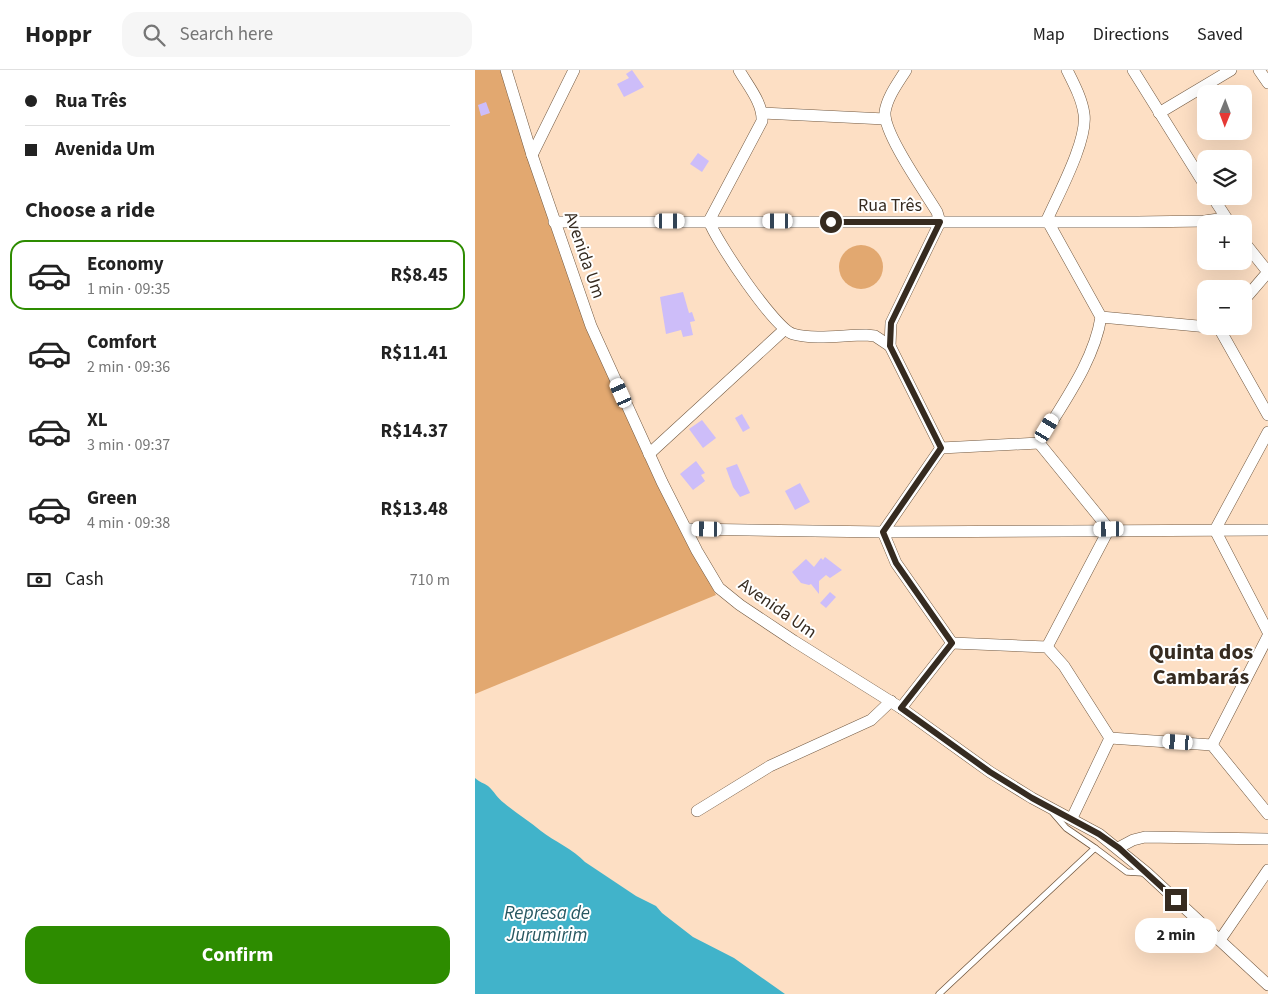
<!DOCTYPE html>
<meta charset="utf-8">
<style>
:root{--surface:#fff;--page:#f6f6f6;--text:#222;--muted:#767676;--line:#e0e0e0;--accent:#2d8c00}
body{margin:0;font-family:"Source Sans 3",sans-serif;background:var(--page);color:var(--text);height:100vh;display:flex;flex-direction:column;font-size:19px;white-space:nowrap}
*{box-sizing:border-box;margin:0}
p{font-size:16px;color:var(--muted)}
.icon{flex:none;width:28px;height:28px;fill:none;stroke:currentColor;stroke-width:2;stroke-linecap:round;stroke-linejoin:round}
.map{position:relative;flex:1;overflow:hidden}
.panel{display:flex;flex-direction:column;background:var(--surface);width:475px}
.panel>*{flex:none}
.banner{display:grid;align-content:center;height:110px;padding:0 25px;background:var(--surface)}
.needle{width:32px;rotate:181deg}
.buttons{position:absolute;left:722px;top:15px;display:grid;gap:10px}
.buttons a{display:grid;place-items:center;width:55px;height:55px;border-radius:10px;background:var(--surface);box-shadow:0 5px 20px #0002;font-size:25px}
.end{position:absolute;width:22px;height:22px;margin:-11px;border:6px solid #362b20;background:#fff;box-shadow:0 0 0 2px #fff}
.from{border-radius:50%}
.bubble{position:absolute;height:35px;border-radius:15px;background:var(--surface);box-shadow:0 5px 20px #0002;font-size:16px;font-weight:700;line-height:35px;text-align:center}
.car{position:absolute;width:15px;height:30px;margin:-15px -8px;border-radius:6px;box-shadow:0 0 4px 1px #0007;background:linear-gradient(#fff 24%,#345 0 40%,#fff 0 76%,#345 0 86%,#fff 0)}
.banner b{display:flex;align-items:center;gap:18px;height:48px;font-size:19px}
.banner b+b{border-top:1px solid var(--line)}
.banner i{width:12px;height:12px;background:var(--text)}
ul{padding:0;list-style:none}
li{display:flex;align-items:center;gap:15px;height:70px;margin:0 10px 8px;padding:0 15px;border:2px solid transparent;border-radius:15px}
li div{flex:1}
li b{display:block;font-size:19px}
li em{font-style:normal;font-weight:700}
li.current{border-color:var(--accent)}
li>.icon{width:45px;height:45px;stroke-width:1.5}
h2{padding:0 25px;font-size:22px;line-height:60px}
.pay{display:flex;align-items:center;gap:12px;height:55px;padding:0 25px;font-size:19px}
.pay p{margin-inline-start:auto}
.primary-button{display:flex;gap:10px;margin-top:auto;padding:10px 25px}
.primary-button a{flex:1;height:58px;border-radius:15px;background:var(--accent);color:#fff;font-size:20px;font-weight:700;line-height:58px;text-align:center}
header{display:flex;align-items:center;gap:30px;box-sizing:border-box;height:70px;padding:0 25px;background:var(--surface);border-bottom:1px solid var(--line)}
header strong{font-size:24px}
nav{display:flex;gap:28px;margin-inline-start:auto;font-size:18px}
.search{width:350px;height:45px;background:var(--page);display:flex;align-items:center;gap:12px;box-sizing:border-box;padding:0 18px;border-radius:15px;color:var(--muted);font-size:19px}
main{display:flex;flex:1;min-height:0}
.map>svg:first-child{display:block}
</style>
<header>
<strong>Hoppr</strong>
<div class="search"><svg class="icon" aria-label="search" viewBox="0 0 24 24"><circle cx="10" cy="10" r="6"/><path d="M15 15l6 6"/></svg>Search here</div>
<nav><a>Map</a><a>Directions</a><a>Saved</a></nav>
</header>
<main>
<section class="panel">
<div class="banner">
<b><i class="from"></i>Rua Três</b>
<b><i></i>Avenida Um</b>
</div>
<h2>Choose a ride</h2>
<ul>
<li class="current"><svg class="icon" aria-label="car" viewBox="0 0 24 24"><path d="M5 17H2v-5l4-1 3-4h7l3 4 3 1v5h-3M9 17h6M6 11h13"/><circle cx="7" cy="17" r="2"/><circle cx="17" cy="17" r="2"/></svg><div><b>Economy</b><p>1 min · 09:35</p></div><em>R$8.45</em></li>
<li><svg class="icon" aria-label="car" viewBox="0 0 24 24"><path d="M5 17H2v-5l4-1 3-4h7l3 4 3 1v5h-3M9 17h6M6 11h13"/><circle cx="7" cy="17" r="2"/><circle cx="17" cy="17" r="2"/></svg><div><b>Comfort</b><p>2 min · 09:36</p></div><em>R$11.41</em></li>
<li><svg class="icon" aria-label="car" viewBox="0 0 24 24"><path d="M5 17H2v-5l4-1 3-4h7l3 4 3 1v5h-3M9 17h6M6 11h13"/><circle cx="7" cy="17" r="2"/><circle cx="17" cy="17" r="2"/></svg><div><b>XL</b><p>3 min · 09:37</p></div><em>R$14.37</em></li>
<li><svg class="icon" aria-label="car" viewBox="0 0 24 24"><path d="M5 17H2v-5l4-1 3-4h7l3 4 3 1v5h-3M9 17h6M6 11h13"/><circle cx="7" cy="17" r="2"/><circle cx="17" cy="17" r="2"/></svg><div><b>Green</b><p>4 min · 09:38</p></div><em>R$13.48</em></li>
</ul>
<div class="pay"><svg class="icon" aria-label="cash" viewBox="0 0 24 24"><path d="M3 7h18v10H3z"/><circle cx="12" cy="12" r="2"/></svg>Cash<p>710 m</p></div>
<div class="primary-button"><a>Confirm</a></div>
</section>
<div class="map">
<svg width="793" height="924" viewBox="0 0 793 924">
<rect width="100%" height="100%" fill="#fddfc4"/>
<g fill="#e2a870">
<polygon points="0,0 27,0 169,386 241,525 0,624"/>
<circle cx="386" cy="197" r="22"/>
</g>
<path fill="#41b3ca" d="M0,708C4,712 9,713 13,716C19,721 23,729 29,733C41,743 54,751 66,761C79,771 99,780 110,792L161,826L181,836L187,843L218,867L259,888L310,924H0Z"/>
<g fill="#cdbdf9">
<polygon points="157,0 169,17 149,27 142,14 154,8 151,4"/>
<polygon points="11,32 15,43 6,46 3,35"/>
<polygon points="223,83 234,91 227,102 215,94"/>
<polygon points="208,222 214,243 217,242 220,251 215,252 218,265 208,267 206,260 191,264 185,227"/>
<polygon points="267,344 275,358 268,362 260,348"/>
<polygon points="227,350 241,368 228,378 214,359"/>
<polygon points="221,391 230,403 226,405 230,411 218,420 205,404"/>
<polygon points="262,394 275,423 265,427 258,417 251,398"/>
<polygon points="325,413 335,432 320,440 310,421"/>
<polygon points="350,487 367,500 355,508 351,505 344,511 344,524 336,514 334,515 326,513 317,502 331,489 339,497 346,488 348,490"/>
<polygon points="355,522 361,527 351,538 345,533"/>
</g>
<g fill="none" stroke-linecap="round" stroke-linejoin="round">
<g stroke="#725941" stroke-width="7">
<g id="lane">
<polyline points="578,743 591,758 620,778"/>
<polyline points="464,924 620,778 652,802 669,803"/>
</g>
</g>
<g stroke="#725941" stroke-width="12">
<g id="street">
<polyline points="31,0 57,85 116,256 187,412 222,481 244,518 265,535 319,571 426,638 515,702 557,728 624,764 672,803 793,915"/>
<path d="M264,0C273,16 288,33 287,51L234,151C241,171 300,259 318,264C340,270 368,265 391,265L400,266L415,276L466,378"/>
<polyline points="658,0 731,117"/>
<polyline points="784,0 793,13"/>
<polyline points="287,43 410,49"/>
<polyline points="684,43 756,0"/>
<polyline points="57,85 99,0"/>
<polyline points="737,126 754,152"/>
<polyline points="79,152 663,152 730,151 750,148"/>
<polyline points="769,172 793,202"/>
<polyline points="769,230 793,202"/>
<polyline points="626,247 744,258 746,256"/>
<polyline points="744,258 793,345"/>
<path d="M415,276L416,253L465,152L462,142C450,122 408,63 410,42C412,27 423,13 431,0"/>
<polyline points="793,362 740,460 793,562"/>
<path d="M564,373C587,334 619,292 626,247L572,150C583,125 613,70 609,44C607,29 599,14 592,0"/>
<polyline points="564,373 634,459 572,577"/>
<polyline points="466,378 564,373"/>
<polyline points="174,384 309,260"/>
<polyline points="213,459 408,462 793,460"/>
<polyline points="408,462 421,493 477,573"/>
<polyline points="408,462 466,378"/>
<polyline points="477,573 572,577 589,596 635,668"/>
<polyline points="426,638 477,573"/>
<polyline points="635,668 737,675 793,744"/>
<polyline points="737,675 793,566"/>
<polyline points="222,741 295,696 396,650 416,631"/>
<polyline points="597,748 635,668"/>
<polyline points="643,778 658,770 670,767 793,769"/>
<polyline points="745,870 793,800"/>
</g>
</g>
<use href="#lane" stroke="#fff" stroke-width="5.5"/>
<use href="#street" stroke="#fff" stroke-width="11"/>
</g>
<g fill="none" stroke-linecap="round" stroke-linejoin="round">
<polyline stroke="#362b20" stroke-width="6" points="356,152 465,152 416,253 415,276 466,378 408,462 421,493 477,573 426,638 515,702 557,728 624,764 644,778 701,830"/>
</g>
<g text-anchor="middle" stroke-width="4" stroke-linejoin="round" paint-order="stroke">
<g font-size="18" fill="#362b20" stroke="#fff">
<text x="415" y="141">Rua Três</text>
<text transform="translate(110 185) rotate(71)" y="6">Avenida Um</text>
<text transform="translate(303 538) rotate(35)" y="6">Avenida Um</text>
</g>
<g font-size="19" font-style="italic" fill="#275761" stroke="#fff">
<text x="72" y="849">Represa de<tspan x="72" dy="22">Jurumirim</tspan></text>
</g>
<g font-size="22" font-weight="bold" fill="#362b20" stroke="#fff">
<text x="726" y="589">Quinta dos<tspan x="726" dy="25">Cambarás</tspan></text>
</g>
</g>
</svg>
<div class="buttons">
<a><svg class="needle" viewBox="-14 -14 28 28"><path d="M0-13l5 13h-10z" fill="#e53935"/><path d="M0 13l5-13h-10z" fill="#767676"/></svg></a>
<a><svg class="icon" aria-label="layers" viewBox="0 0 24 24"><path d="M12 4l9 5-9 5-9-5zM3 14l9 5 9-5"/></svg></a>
<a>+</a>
<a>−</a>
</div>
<i class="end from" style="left:356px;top:152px"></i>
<i class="end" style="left:701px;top:830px"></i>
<div class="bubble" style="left:660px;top:848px;width:82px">2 min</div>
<i class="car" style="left:195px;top:151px;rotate:90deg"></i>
<i class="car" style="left:303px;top:151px;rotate:270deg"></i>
<i class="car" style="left:146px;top:323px;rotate:336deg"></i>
<i class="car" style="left:572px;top:358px;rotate:31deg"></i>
<i class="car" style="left:232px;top:459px;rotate:271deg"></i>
<i class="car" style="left:634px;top:459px;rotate:269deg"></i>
<i class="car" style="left:703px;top:672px;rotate:274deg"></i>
</div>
</main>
